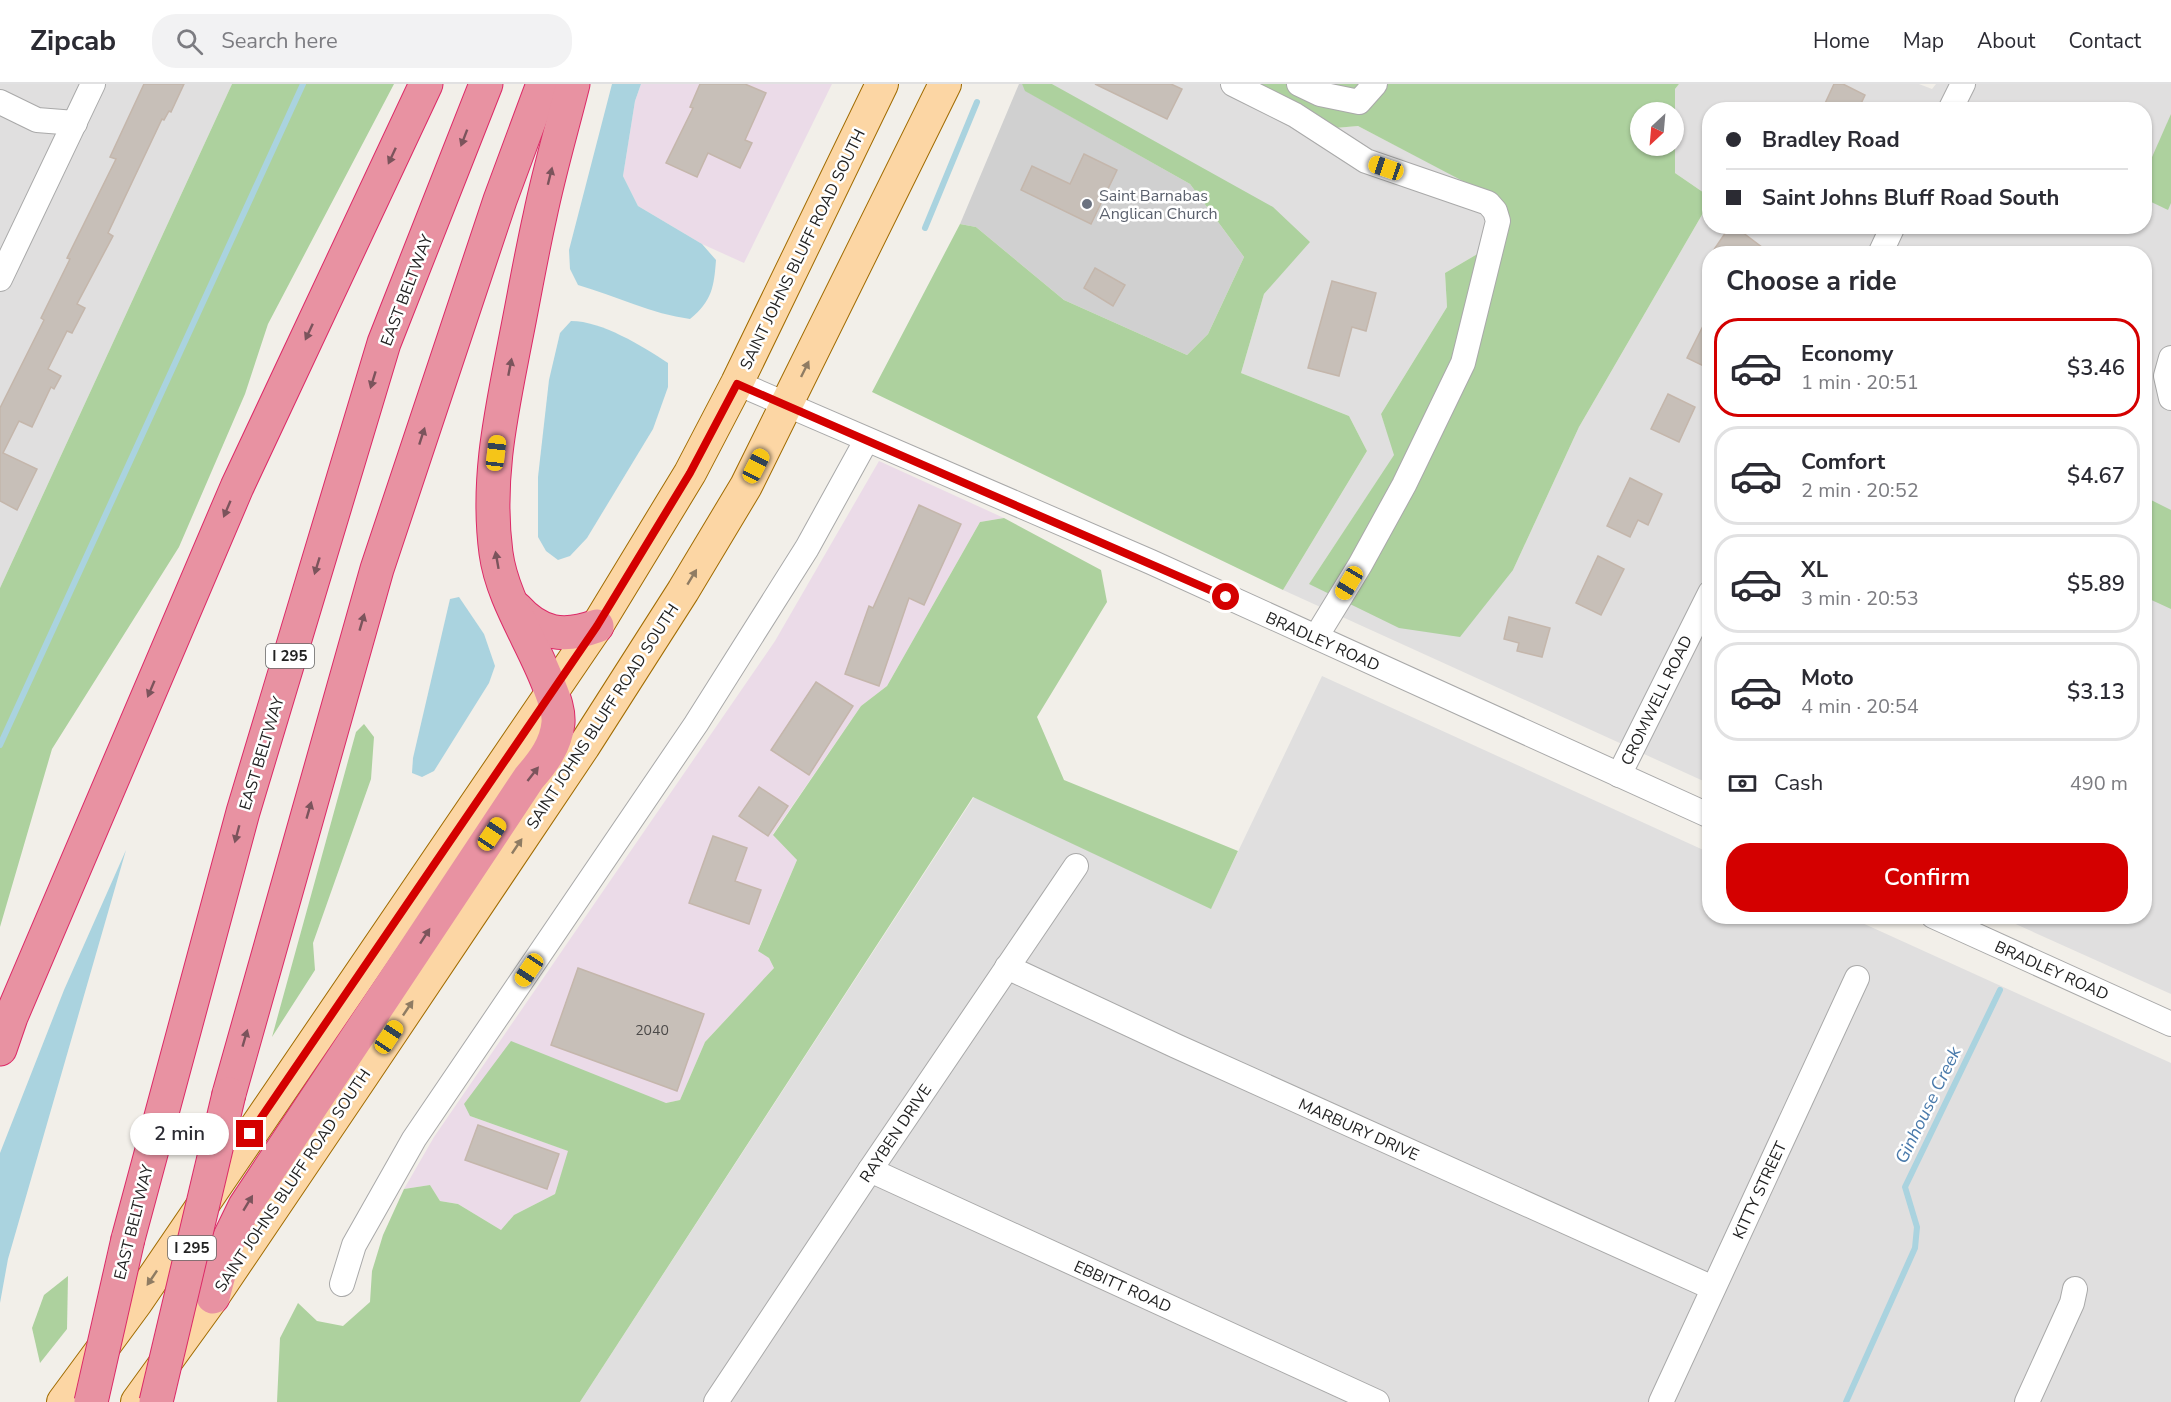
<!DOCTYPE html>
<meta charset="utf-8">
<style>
:root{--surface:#fff;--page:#f2f2f3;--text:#2b2b33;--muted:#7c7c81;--line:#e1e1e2;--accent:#d40000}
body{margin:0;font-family:"Nunito Sans",sans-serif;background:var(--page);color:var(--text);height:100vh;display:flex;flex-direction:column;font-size:22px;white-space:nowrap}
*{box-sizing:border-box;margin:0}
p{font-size:20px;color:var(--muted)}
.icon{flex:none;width:33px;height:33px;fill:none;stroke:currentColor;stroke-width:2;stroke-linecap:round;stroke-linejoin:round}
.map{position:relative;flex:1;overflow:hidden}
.sheet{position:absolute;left:1702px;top:162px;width:450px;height:678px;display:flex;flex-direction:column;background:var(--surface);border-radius:24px;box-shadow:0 2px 4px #0004}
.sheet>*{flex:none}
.guide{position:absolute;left:1702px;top:18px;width:450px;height:132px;border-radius:24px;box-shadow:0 2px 4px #0004;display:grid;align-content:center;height:132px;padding:0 24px;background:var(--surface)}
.needle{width:39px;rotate:206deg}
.fabs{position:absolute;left:1630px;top:18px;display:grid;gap:12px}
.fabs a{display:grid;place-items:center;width:54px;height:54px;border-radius:50%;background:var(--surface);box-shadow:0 2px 4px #0004;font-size:30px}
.end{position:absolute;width:27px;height:27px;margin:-14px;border:8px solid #d40000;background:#fff;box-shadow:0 0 0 3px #fff}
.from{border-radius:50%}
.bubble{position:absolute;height:42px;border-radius:21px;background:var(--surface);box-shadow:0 2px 4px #0004;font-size:20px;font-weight:600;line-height:42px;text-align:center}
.car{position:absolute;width:18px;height:36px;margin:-18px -9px;border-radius:8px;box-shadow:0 0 4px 2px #0007;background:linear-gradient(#f5c518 24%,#345 0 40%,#f5c518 0 76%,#345 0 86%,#f5c518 0)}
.guide b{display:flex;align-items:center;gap:21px;height:57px;font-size:22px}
.guide b+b{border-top:2px solid var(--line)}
.guide i{width:15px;height:15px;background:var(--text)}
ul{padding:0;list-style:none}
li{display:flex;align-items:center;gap:18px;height:99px;margin:0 12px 9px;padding:0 12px;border:3px solid var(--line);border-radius:24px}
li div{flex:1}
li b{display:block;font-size:22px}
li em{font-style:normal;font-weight:600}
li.on{border-color:var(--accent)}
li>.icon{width:54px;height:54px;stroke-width:1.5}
h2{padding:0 24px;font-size:27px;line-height:72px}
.pay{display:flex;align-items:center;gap:15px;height:66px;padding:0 24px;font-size:22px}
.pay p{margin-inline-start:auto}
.primary-button{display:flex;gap:12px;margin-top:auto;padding:12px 24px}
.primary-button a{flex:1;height:69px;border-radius:24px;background:var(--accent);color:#fff;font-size:24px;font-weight:600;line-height:69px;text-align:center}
header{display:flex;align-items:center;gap:36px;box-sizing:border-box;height:84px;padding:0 30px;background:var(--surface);border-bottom:2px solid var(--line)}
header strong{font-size:28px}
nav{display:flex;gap:33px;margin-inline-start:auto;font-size:21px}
.search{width:420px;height:54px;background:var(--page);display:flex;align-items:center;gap:15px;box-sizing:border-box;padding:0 21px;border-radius:24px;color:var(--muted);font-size:22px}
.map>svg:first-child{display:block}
</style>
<header>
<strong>Zipcab</strong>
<div class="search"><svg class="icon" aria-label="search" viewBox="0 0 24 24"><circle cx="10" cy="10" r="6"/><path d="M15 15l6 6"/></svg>Search here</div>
<nav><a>Home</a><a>Map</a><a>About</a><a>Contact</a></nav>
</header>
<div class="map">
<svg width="2171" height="1318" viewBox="0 0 2171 1318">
<rect width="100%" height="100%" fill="#f2efe9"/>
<g fill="#e0dfdf">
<polygon points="0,0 232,0 0,504"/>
<polygon points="1052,0 1243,0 1335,44 1358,42 1495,113 1503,155 1445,189 1447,223 1381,330 1395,370 1309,500 1513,486 1579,343 1710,117 1710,142 2145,142 2145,26 1710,26 1710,113 1675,89 1675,5 1679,0 1919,0 1932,5 1936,0 2171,0 2171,910 2000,833 2145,832 2145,170 1710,170 1710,700 1283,506 1367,367 1349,332 1241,289 1264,210 1309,158"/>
<polygon points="1322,592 1710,769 1710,832 1849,833 2171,979 2171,1318 580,1318 974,713 1211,824"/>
</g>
<g fill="#ebdbe8">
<polygon points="641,0 832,0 744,179 702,160 638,122 623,92 635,17"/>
<polygon points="879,377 1004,434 980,438 887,602 861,622 773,750 797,776 758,866 769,874 774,884 705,958 680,1016 666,1019 470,1032 569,1067 555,1110 514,1131 501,1146 458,1120 440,1117 430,1101 404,1105 434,1053 775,557"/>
</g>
<polygon fill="#d0d0d0" points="1019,0 1022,0 1026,7 1190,100 1244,173 1208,250 1187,271 1064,216 976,143 960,140"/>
<g fill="#add19e" fill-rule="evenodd">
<polygon points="232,0 394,0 268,240 245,310 179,463 52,665 0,843 0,504"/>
<polygon points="1022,0 1052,0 1273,123 1310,158 1264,210 1241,289 1349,332 1367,367 1283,506 872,308 960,140 976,143 1064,216 1187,271 1208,250 1244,173 1190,100 1025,7"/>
<path d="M1243,0H1679L1675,5V89L1710,113V117L1579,343L1513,486L1460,553L1399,544L1309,500L1394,371L1381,330L1447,223L1445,189L1503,155L1495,114L1358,42L1335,44ZM1641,28H1674V62H1641Z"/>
<polygon points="2171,30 2171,119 2168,126 2145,115 2145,89"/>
<polygon points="2145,413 2171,426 2171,525 2145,513"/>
<polygon points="1004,434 1101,486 1107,518 1037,633 1064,696 1238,767 1211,825 973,713 580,1318 277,1318 280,1254 298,1219 317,1237 343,1242 370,1218 372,1187 383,1151 404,1105 430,1101 440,1117 458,1120 501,1146 514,1131 555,1110 568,1067 470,1032 464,1020 511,957 666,1019 680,1016 705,958 774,884 769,874 758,867 797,776 773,751 861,622 887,602 980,438"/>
<polygon points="364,640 374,653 371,695 313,859 315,886 272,953 356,648"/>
<polygon points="68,1192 67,1245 40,1279 32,1244 44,1211"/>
</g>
<g fill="#aad3df">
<path d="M612,0H641L635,17L623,92L638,122L702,160L716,176C714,203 712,217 690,235C652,230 616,212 578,201L570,185L569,166Z"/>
<path d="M571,237C602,237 642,262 668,279V303L653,345L587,454L570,472L558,476L546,467L538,453V393L549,296L560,249Z"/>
<polygon points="459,513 484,550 495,582 489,599 434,687 422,693 412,689 413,674 450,515"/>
<polygon points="126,766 8,1175 0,1219 0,1069 64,906"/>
</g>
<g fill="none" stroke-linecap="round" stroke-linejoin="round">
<g stroke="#aad3df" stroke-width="6">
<polyline points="925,144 977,18"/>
<polyline points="0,661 303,0"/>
<polyline points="1846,1318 1915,1164 1917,1143 1905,1103 2000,906"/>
</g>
</g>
<g fill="#c7bfb8" stroke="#c4b6ab" stroke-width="1.5">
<polygon points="144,0 184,0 171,28 169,27 164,36 162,35 108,149 113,152 77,220 85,224 72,249 67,247 48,285 61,292 54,305 51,303 32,343 19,337 3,369 37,385 17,426 0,417 0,324 44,236 41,234 70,175 67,174 116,75 110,73"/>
<polygon points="700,0 745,0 766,9 745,56 752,59 740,84 708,69 697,93 666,79 693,24 690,23"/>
<polygon points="1095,0 1171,0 1182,5 1167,35"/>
<polygon points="1834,0 1843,0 1865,11 1858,26 1822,26"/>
<polygon points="1084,70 1117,86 1091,140 1021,106 1032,82 1070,100"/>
<polygon points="1730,142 1734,142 1771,170 1711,170"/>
<polygon points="1095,184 1125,201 1113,222 1084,204"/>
<polygon points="1332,197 1376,209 1366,247 1352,243 1339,292 1308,284"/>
<polygon points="1710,228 1710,285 1687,274"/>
<polygon points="1668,310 1695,323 1679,358 1651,345"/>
<polygon points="1630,394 1662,410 1648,441 1638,436 1630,453 1607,442"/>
<polygon points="919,421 961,440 924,521 909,514 879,602 845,590 869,522 873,524"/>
<polygon points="1598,472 1624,485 1601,531 1576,519"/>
<polygon points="1509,533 1550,544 1542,573 1517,567 1519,559 1504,555"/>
<polygon points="816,598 853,622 809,691 771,666"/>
<polygon points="759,703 788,722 768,752 739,732"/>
<polygon points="713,752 747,764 735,797 761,806 749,840 689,819"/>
<polygon points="578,884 704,930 677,1007 551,961"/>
<polygon points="478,1041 559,1070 547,1105 465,1076"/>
</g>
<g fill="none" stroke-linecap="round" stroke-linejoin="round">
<g stroke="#a9a9a9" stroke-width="26">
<g id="minor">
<polyline points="1233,0 1295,31 1366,77 1488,119 1495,127 1498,137 1463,279 1404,401 1360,481 1316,553"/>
<polyline points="1299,0 1320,10 1359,18 1375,0"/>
<polyline points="0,18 37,36 75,39"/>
<polyline points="1950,26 1963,0"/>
<polyline points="1880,170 1893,142"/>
<polyline points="0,195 93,0"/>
<polyline points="2171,274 2166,292 2171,314"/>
<polyline points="737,299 1151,478 1710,732"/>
<polyline points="1619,691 1710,509"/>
<polyline points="1933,832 2171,940"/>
<polyline points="1007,883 1176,962 1713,1204"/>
<polyline points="870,1086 1377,1318"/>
<polyline points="342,1200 354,1161 414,1055 696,640 807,464 866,357"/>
<polyline points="716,1318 870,1086 1076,782"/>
<polyline points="1661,1318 1857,894"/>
<polyline points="2027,1318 2072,1219 2075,1205"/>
</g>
</g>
<g stroke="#a06b00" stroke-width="34">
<g id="major">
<polyline points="63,1318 136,1219 597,542 690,389 737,299 882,0"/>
<polyline points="137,1318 213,1213 363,991 584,662 683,507 746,402 945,0"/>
</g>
</g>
<g stroke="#dc2a67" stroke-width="35">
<g id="highway">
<path d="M516,524C540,551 564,554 597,542"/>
<polyline points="0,965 11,933 237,403 426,0"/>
<polyline points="229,1010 377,485 500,116 543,0"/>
<polyline points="128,1155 243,728 384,259 486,0"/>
<path d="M213,1213L228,1157L245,1122L529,694C543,678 556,661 558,639C559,625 553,612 548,599C532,557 502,514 496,469C486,394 502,326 516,253C524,213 531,172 540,132C549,88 562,44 573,0"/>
</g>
</g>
<use href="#minor" stroke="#fff" stroke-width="24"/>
<use href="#major" stroke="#fcd6a4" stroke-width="32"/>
<use href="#highway" stroke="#e892a2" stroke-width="33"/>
<g stroke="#dc2a67" stroke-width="35" stroke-linecap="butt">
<g id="highway-bridge">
<polyline points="91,1318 128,1155"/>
<polyline points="156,1318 229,1010"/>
</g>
</g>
<use href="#highway-bridge" stroke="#e892a2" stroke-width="33"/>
</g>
<defs><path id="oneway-solid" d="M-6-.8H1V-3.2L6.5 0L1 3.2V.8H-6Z" transform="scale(1.5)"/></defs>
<g fill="#7b545c">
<use href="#oneway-solid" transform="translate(464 54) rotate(111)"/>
<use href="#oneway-solid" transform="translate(392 72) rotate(115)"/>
<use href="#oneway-solid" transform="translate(550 92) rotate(-76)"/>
<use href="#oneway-solid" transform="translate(309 248) rotate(115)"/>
<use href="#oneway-solid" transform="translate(510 283) rotate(-79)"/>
<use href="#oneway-solid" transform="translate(373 296) rotate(107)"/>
<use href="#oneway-solid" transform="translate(422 352) rotate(-72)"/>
<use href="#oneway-solid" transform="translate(227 425) rotate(113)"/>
<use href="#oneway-solid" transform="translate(497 476) rotate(-100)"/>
<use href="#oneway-solid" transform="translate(317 482) rotate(107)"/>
<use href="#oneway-solid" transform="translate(362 538) rotate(-74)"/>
<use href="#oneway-solid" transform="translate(151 605) rotate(113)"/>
<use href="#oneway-solid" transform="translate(533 690) rotate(-52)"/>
<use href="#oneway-solid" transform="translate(309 726) rotate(-74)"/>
<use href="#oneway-solid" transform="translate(237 750) rotate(105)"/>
<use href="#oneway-solid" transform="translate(425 852) rotate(-57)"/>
<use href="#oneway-solid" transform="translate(245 954) rotate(-74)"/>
<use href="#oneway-solid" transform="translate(248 1119) rotate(-59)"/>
</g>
<g fill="#8f7c63">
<use href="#oneway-solid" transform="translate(805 285) rotate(-64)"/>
<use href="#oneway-solid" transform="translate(692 493) rotate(-59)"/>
<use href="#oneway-solid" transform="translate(517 762) rotate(-56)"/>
<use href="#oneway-solid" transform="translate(408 924) rotate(-56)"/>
<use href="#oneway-solid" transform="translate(152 1194) rotate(124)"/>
</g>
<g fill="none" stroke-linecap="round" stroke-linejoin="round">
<polyline stroke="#d40000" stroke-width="8" points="250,1050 597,542 690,389 737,300 1226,513"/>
</g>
<circle fill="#6b7280" stroke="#fff" stroke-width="2" cx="1087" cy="120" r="6"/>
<g text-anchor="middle" stroke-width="5" stroke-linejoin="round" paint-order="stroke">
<g font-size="14" fill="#4b4948">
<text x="652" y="951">2040</text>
</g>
<g fill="#fff" stroke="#646464" stroke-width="1.5">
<rect x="266" y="560" width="48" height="24" rx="4.5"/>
<rect x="168" y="1152" width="48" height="24" rx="4.5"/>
</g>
<g font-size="15" font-weight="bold" fill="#222">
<text x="290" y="577">I 295</text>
<text x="192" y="1169">I 295</text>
</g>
<g font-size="16" fill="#5b616d" stroke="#fff" text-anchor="start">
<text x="1099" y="117">Saint Barnabas<tspan x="1099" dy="18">Anglican Church</tspan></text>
</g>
<g font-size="16" fill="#222" stroke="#fff">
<text transform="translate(802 165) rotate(-64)" y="6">SAINT JOHNS BLUFF ROAD SOUTH</text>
<text transform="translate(406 206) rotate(-69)" y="6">EAST BELTWAY</text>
<text transform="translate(1323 557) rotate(24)" y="6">BRADLEY ROAD</text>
<text transform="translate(1656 616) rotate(-64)" y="6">CROMWELL ROAD</text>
<text transform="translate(602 632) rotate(-57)" y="6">SAINT JOHNS BLUFF ROAD SOUTH</text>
<text transform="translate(261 669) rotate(-73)" y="6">EAST BELTWAY</text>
<text transform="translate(2052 886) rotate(24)" y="6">BRADLEY ROAD</text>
<text transform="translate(1359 1045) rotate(24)" y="6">MARBURY DRIVE</text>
<text transform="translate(895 1049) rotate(-56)" y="6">RAYBEN DRIVE</text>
<text transform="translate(292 1096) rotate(-56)" y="6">SAINT JOHNS BLUFF ROAD SOUTH</text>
<text transform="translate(1759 1106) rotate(-65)" y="6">KITTY STREET</text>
<text transform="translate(133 1138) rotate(-76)" y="6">EAST BELTWAY</text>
<text transform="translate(1123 1202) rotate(24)" y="6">EBBITT ROAD</text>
</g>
<g font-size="18" font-style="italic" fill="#4a7aab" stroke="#fff">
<text transform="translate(1928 1021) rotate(-64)" y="6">Ginhouse Creek</text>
</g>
</g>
</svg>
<div class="fabs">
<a><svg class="needle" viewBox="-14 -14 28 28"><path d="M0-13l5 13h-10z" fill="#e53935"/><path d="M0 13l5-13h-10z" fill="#7c7c81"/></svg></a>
</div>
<i class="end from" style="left:1226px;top:513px"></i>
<i class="end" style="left:250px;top:1050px"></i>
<div class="bubble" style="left:130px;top:1029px;width:99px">2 min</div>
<i class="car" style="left:1386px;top:84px;rotate:289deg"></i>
<i class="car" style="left:496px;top:369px;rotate:7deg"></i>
<i class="car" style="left:756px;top:382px;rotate:27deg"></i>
<i class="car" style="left:1349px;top:499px;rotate:211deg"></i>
<i class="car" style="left:492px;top:750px;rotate:34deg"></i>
<i class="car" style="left:529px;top:886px;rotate:214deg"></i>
<i class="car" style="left:389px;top:953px;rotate:34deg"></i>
<div class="guide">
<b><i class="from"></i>Bradley Road</b>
<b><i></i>Saint Johns Bluff Road South</b>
</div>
<section class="sheet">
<h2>Choose a ride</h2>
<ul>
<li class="on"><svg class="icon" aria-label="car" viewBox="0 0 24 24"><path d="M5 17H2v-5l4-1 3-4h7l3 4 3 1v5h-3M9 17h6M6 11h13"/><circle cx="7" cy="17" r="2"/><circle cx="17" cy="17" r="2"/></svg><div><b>Economy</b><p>1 min · 20:51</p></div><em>$3.46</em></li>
<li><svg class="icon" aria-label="car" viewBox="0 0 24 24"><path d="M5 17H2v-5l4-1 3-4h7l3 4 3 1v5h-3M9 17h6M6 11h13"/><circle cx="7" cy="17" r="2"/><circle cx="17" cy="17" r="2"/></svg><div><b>Comfort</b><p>2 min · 20:52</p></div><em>$4.67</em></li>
<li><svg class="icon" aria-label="car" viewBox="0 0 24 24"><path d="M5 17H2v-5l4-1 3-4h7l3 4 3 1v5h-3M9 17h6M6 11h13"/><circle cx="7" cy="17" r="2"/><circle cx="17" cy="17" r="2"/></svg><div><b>XL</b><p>3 min · 20:53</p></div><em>$5.89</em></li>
<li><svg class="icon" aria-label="car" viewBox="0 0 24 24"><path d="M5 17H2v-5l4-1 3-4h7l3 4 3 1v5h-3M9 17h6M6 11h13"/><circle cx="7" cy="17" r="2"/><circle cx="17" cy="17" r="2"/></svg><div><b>Moto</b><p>4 min · 20:54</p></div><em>$3.13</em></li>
</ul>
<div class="pay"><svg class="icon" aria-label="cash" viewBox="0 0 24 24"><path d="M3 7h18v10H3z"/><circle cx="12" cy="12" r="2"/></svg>Cash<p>490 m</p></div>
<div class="primary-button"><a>Confirm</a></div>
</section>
</div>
